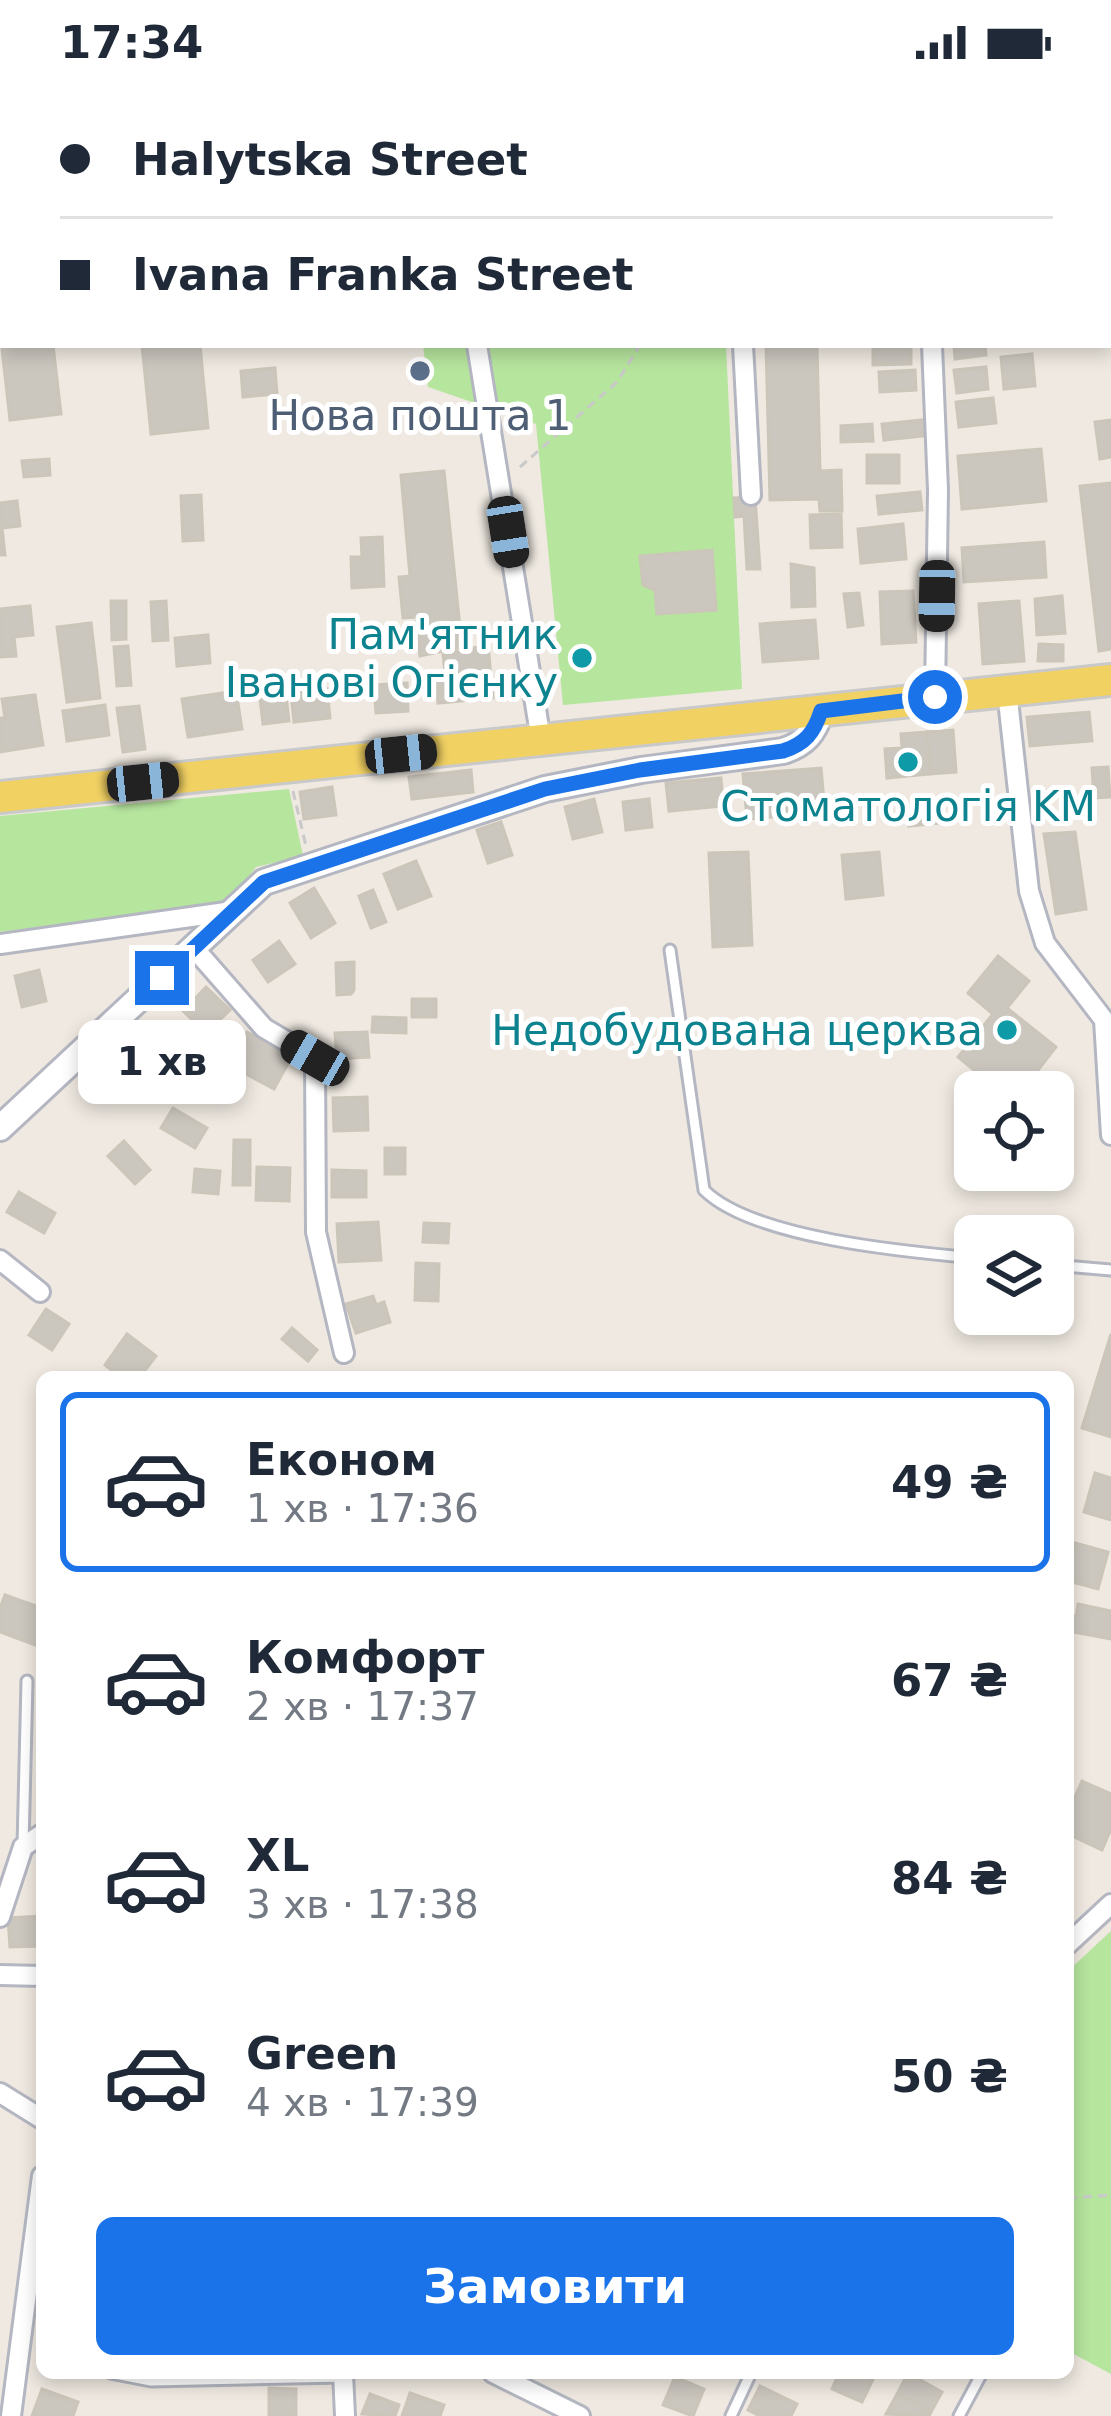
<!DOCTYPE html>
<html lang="uk">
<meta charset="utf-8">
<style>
:root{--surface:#fff;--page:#f2f2f3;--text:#1f2937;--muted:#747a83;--line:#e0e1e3;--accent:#1a73e8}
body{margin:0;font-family:"DejaVu Sans",sans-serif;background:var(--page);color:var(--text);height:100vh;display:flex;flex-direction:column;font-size:45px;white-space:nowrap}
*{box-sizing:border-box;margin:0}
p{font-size:39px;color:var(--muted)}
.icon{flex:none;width:66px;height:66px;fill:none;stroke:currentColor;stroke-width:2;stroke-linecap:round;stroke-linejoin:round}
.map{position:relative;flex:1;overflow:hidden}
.drawer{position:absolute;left:36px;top:1287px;width:1038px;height:1008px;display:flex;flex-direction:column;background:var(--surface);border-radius:18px;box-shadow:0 6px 18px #0003}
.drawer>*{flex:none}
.banner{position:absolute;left:0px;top:0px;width:1113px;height:264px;box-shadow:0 6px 18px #0003;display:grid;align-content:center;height:264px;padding:0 60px;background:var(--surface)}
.controls{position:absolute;left:954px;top:987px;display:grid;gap:24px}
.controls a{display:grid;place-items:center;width:120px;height:120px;border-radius:18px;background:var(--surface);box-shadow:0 6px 18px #0003;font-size:60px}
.end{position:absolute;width:54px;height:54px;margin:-27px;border:15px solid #1a73e8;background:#fff;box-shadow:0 0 0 6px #fff}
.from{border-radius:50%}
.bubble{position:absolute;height:84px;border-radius:18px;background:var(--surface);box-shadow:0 6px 18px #0003;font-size:39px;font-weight:700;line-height:84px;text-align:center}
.car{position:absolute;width:36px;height:72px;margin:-36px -18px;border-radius:15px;box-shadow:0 0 9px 3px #0007;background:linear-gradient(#222 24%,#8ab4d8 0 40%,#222 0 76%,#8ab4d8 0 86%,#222 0)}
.banner b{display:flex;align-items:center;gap:42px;height:114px;font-size:45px}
.banner b+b{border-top:3px solid var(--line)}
.banner i{width:30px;height:30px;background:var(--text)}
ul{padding:21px 0 0;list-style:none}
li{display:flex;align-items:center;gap:36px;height:180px;margin:0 24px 18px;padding:0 36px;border:6px solid transparent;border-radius:18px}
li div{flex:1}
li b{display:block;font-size:45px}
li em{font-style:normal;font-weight:700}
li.on{border-color:var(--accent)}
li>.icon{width:108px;height:108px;stroke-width:1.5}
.button{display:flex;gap:24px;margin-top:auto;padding:24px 60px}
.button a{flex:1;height:138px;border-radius:18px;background:var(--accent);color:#fff;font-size:48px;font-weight:700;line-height:138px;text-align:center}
.status{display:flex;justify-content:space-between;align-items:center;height:84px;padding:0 60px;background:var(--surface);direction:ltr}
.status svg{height:33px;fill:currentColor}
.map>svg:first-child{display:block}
</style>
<div class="status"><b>17:34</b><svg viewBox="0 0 49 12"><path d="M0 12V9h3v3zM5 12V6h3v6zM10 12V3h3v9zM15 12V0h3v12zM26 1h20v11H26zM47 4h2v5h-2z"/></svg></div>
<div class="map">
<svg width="1111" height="2332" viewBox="0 0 1111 2332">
<rect width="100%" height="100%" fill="#efe9e1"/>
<g fill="#b6e59e">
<polygon points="423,261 726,261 742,605 563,621 536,340 428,303"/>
<polygon points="289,705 303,772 256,783 228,818 0,848 0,732"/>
<polygon points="1111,1847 1111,2290 1068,2267 1068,1887"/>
</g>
<g fill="#cbc7bf" stroke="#cbc5ba" stroke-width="3">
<polygon points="0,247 3,247 3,261 53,261 61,330 10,336"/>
<polygon points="142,261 200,261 208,344 151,350"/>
<polygon points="766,261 817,261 820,387 841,386 842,427 820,427 819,415 770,416"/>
<polygon points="873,261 911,261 911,280 873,281"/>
<polygon points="954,261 985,261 986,271 955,275"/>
<polygon points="1032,270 1035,302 1004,305 1001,273"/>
<polygon points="986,283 988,305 957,309 954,286"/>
<polygon points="275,284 277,310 243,313 241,287"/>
<polygon points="915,286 916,306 880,308 879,288"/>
<polygon points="993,314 996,339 959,343 956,318"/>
<polygon points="922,336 923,352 884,356 882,340"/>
<polygon points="1111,336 1111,373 1100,375 1095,338"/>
<polygon points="872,340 873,357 841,358 841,342"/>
<polygon points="1041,365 1046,417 962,425 958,372"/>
<rect x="867" y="371" width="32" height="28"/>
<polygon points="49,375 50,391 24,393 22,377"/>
<polygon points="444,387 462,563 420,572 416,533 403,534 399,493 410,492 401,391"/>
<polygon points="1111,399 1111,565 1099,567 1080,402"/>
<polygon points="920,408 922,426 879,430 877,412"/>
<polygon points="201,411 203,456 183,457 181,412"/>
<polygon points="755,413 760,485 747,485 744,432 735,433 734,414"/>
<polygon points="17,417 20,442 2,444 5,471 0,471 0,419"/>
<polygon points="841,430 842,463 811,464 810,431"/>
<polygon points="903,440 906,475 861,479 858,445"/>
<polygon points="382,453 384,502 352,504 351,473 362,473 361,454"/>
<polygon points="1044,458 1046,493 964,498 962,464"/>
<polygon points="712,466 716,526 657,530 655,506 643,501 640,472"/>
<polygon points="791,480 814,484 815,522 792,523"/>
<polygon points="913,507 916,558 882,560 880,508"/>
<polygon points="859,509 863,541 848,543 844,510"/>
<polygon points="1062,512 1065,549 1037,551 1035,515"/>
<polygon points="111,517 126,517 126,555 112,556"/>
<polygon points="166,517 168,556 153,557 151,518"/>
<polygon points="1019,517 1024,577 983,580 979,520"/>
<polygon points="30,522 33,551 14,553 16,572 0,573 0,525"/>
<polygon points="815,536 818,574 763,578 760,540"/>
<polygon points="91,539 100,614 67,618 57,543"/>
<polygon points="208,551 210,579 177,582 175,554"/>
<polygon points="1039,560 1063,561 1063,577 1038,577"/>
<polygon points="488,561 493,614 438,619 436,590 445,589 443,570"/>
<polygon points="128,562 131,601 117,602 114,563"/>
<polygon points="284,595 289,637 263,640 258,598"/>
<polygon points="407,599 408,627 376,629 374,601"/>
<polygon points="327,605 330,634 294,638 291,609"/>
<polygon points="236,607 242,645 188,653 182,615"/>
<polygon points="35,611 43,661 0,668 0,634 5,634 2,615"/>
<polygon points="105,621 109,651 67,657 63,627"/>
<polygon points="139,622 145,665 123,668 117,624"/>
<polygon points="1089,628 1092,657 1030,662 1027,633"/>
<polygon points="953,646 956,688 930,690 927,648"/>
<polygon points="927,648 930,690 887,694 885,665 902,664 901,650"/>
<polygon points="1108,683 1110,713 1094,714 1092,684"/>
<polygon points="821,684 825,729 747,735 743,690"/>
<polygon points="471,686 473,708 412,715 409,693"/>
<polygon points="721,694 723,722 669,727 666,699"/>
<polygon points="332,703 336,731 304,735 300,708"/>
<polygon points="594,715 602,748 573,755 565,723"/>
<polygon points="649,715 652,743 626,746 623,718"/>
<polygon points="940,723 941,739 909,742 907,725"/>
<polygon points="501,738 512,771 488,779 477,746"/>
<polygon points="1075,748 1086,825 1056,830 1044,750"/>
<polygon points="748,768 752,861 713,863 709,769"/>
<polygon points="879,768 883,811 846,815 842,771"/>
<polygon points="416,777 431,812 398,825 384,790"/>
<polygon points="314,804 335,839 311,854 290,819"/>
<polygon points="373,806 386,838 371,844 359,812"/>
<polygon points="279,857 295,880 268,898 253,876"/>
<polygon points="998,872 1029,897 1007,924 1056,963 1021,1008 1001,1008 958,973 993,930 968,909"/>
<polygon points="354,878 354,906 351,910 337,911 336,879"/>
<polygon points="39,886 46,917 22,923 15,892"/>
<polygon points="206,903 230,926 206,949 183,927"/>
<rect x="412" y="915" width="24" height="18"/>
<polygon points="373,933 406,934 406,949 372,948"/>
<polygon points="247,948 292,972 274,1005 229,981"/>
<polygon points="367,948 369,973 337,975 335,949"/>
<polygon points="177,962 198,989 170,1012 148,985"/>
<polygon points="367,1013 368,1046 334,1047 333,1014"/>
<polygon points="173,1024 207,1044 195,1064 161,1044"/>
<polygon points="234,1056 250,1056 250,1101 233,1101"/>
<polygon points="124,1057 150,1086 135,1100 108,1072"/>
<rect x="385" y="1064" width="20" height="26"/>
<polygon points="257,1083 290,1084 289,1117 256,1116"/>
<polygon points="195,1085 220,1087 218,1110 193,1108"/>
<polygon points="332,1086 366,1087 366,1113 332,1113"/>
<polygon points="19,1108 55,1129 44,1149 7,1128"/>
<polygon points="378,1138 381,1176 339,1178 337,1140"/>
<polygon points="424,1139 449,1140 448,1159 423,1158"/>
<polygon points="416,1179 439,1180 438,1217 415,1216"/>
<polygon points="373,1212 376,1221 384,1218 390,1238 356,1249 346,1220"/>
<polygon points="46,1225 69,1240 52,1266 29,1251"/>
<polygon points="292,1244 317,1266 308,1277 282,1255"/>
<polygon points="127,1250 156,1272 140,1293 120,1293 105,1281"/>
<polygon points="1111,1250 1111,1353 1082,1344"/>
<polygon points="1095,1389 1111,1394 1111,1436 1084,1428"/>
<polygon points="1075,1459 1108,1468 1098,1505 1068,1497"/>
<polygon points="5,1511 42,1524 41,1563 0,1548 0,1524"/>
<polygon points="1078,1520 1111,1527 1111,1555 1068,1547 1068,1531 1076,1533"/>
<polygon points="1082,1697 1111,1710 1111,1745 1102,1766 1068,1750 1068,1729"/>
<polygon points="42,1832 42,1862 10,1863 8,1834"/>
<polygon points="839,2289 876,2289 862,2318 832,2305"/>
<polygon points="908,2289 942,2308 931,2328 897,2310"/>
<polygon points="675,2293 704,2305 693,2332 663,2321"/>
<polygon points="760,2302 797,2320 791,2332 760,2332 748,2326"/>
<polygon points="269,2304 296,2305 296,2332 269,2332"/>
<polygon points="42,2305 78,2318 73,2332 32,2332"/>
<polygon points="410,2309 444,2321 440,2332 402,2332"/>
<polygon points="370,2310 399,2321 395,2332 362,2330"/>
<polygon points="897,2310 931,2328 929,2332 886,2330"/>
</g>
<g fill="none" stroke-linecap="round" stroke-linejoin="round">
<g stroke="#b4b7c1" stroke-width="15">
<g id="service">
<polyline points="62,0 62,3"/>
<polyline points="191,0 191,3"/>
<polyline points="231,0 232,3"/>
<polyline points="0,149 3,153"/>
<path d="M670,866L704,1106C752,1154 907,1168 975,1174"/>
<polyline points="1053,1181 1111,1186"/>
<polyline points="23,1763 27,1597"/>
<polyline points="110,2289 151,2297 344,2293"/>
<polyline points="731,2332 751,2289"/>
<polyline points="959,2332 982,2289"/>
</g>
</g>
<g stroke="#b4b7c1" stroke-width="24">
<g id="minor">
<polyline points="730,0 731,3"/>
<polyline points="909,0 909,3"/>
<polyline points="1110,198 1111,198"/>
<polyline points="477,261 541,656"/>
<polyline points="743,261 751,411"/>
<polyline points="932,261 938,406 935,613"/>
<polyline points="1007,607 1029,807 1045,859 1104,936 1111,1051"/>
<polyline points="0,860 233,827"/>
<polyline points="194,864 264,944 315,974 316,1148 344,1269"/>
<polyline points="0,1176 40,1208"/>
<polyline points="0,1833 23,1763 42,1750"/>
<polyline points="1068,1860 1111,1820"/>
<polyline points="0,1891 42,1892"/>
<polyline points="0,2009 42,2035"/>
<polyline points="343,2289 345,2332"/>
<polyline points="493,2289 580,2332"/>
<polyline points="11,2332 42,2092"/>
</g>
</g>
<g stroke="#b4b7c1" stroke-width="30">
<path id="tertiary" d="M0,1044L264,798L545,705L641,686L783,667C805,660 814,649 821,627"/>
</g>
<g stroke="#c9c9c9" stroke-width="36">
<polyline id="primary" points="0,713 1111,596"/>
</g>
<g stroke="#c9c9c9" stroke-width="3" stroke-dasharray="9 6" stroke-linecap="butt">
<polyline points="376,0 377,3"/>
<polyline points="467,0 467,3"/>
<polyline points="697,3 698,0"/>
<polyline points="520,383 617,298 640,261"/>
<polyline points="293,707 306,762"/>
<polyline points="1068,2114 1111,2111"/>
</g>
<use href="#service" stroke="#fff" stroke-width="9"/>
<use href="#minor" stroke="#fff" stroke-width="18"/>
<use href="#tertiary" stroke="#fff" stroke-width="24"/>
<use href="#primary" stroke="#f2d163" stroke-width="30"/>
</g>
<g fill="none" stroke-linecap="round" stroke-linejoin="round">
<path stroke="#1a73e8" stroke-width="15" d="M162,894L264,798L545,705L640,686L783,667C805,660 814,649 821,627L935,613"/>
</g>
<circle fill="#5c6f8a" stroke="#fff" stroke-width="4.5" cx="420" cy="287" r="12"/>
<g fill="#0f9aa8" stroke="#fff" stroke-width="4.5">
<circle cx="582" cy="574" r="12"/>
<circle cx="908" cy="678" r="12"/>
<circle cx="1007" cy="946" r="12"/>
</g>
<g text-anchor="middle" stroke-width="10" stroke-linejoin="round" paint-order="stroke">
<g font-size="42" fill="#4e5e75" stroke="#fff">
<text x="420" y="346">Нова пошта 1</text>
</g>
<g font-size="42" fill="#0d838f" stroke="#fff" text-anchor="end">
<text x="558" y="565">Пам'ятник<tspan x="558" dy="48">Іванові Огієнку</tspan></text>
<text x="908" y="737" text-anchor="middle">Стоматологія KM</text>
<text x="983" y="961">Недобудована церква</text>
</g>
</g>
</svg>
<div class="controls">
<a><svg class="icon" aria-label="locate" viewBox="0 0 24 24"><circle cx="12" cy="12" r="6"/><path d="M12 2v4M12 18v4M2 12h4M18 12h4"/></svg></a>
<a><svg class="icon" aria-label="layers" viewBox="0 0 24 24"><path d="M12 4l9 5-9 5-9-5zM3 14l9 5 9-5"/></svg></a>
</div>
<i class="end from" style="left:935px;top:613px"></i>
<i class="end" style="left:162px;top:894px"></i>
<div class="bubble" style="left:78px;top:936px;width:168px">1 хв</div>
<i class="car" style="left:508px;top:448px;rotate:171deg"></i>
<i class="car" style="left:937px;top:512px;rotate:181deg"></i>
<i class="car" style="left:401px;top:670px;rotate:84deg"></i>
<i class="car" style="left:143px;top:698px;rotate:84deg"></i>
<i class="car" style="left:315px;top:974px;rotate:300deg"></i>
<div class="banner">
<b><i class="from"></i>Halytska Street</b>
<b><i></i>Ivana Franka Street</b>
</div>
<section class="drawer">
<ul>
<li class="on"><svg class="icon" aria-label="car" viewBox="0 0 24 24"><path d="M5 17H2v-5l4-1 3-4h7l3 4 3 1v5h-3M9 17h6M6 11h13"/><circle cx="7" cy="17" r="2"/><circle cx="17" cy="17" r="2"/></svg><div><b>Економ</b><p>1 хв · 17:36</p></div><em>49 ₴</em></li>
<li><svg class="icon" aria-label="car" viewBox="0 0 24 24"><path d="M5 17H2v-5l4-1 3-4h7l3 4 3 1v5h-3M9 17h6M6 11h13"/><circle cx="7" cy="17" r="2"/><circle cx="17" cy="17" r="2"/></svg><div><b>Комфорт</b><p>2 хв · 17:37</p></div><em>67 ₴</em></li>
<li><svg class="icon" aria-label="car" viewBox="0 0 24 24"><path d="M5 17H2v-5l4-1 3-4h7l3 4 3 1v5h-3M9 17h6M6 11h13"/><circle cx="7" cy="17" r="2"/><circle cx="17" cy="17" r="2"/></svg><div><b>XL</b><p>3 хв · 17:38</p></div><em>84 ₴</em></li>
<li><svg class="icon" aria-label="car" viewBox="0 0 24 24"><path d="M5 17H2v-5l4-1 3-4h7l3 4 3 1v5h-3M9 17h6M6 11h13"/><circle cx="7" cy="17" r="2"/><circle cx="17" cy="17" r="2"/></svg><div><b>Green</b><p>4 хв · 17:39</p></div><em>50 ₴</em></li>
</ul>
<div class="button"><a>Замовити</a></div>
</section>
</div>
